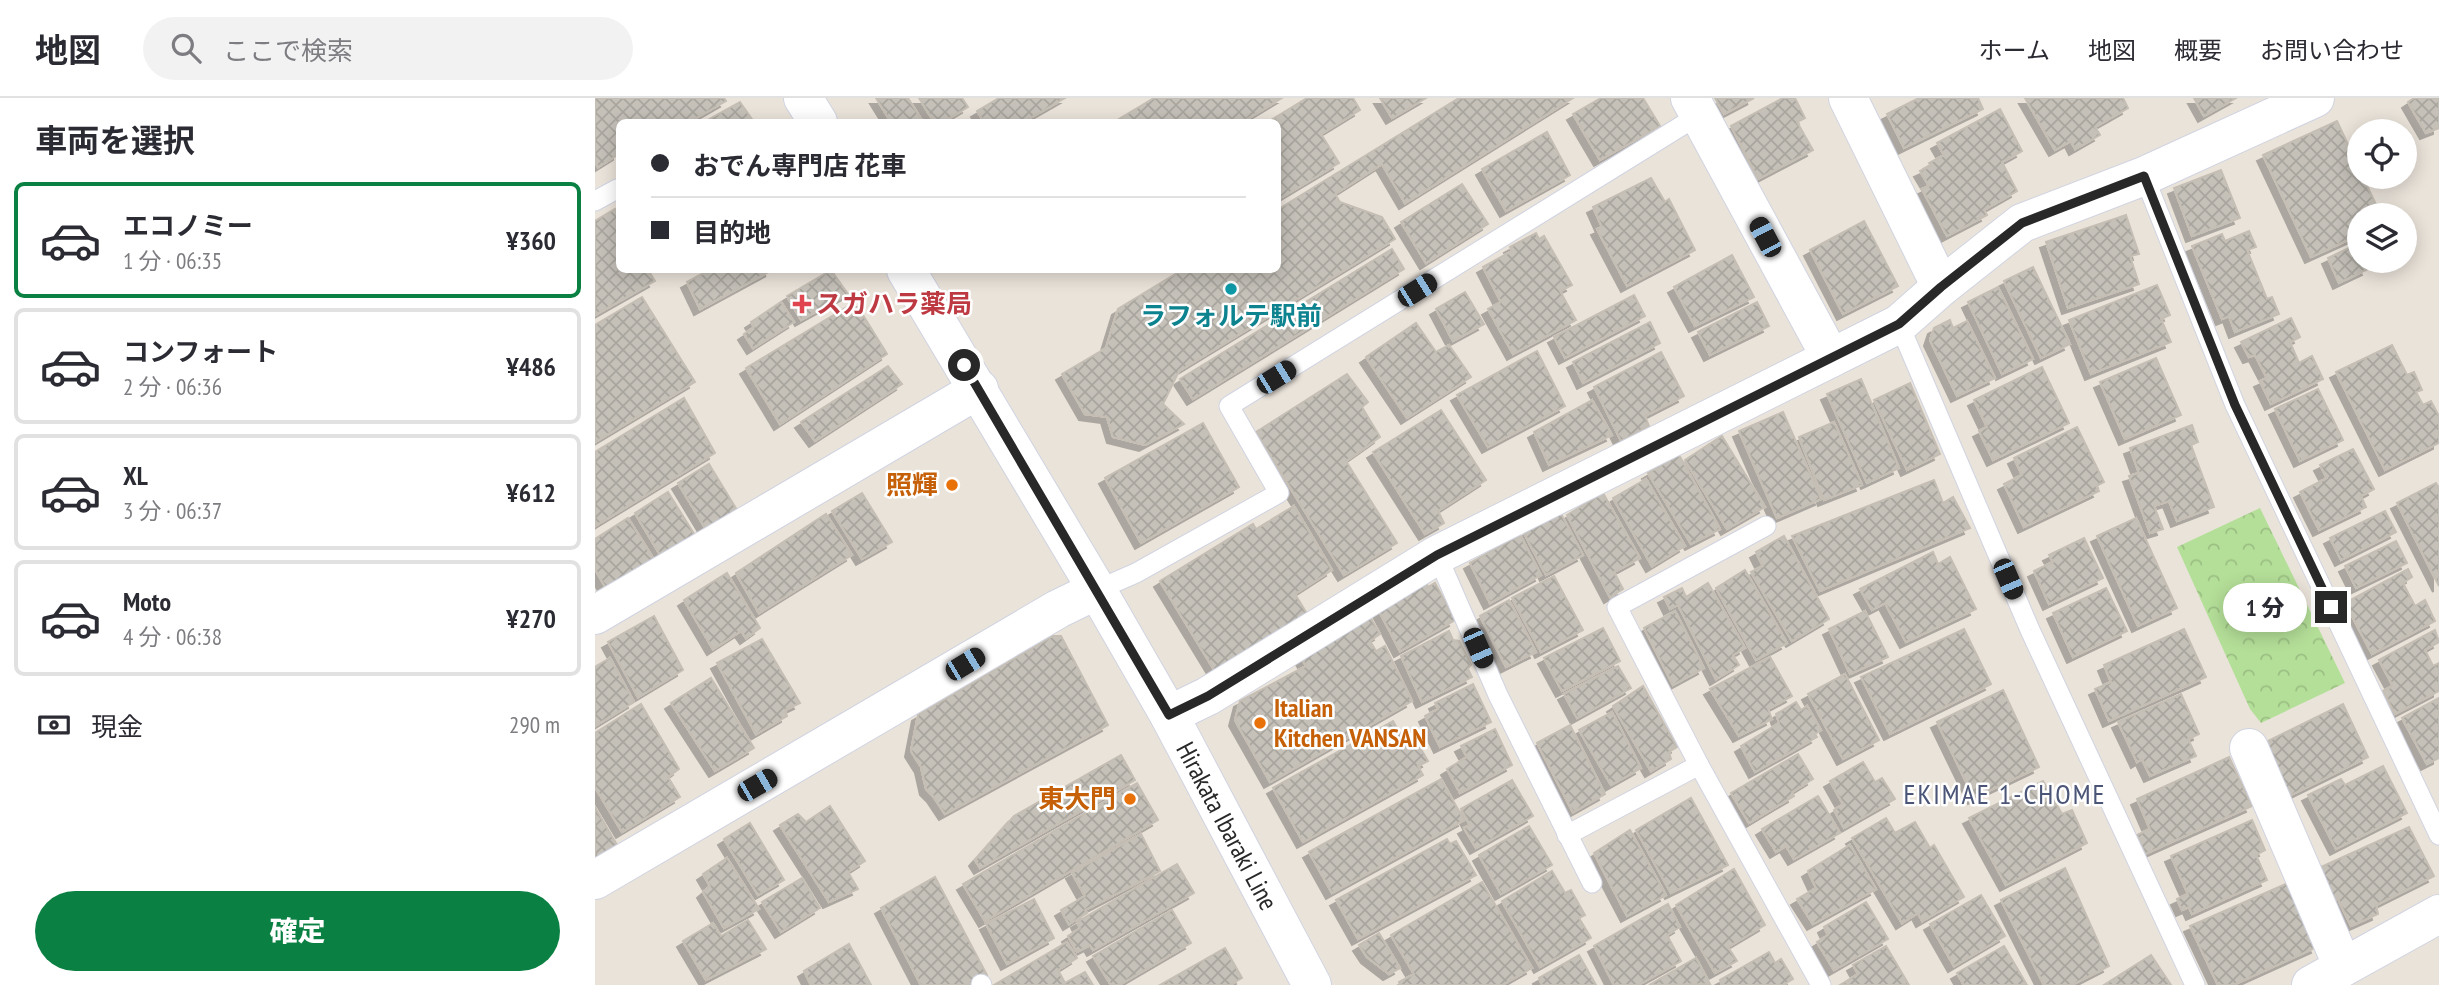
<!DOCTYPE html>
<html lang="ja">
<meta charset="utf-8">
<style>
:root{--surface:#fff;--page:#f2f2f3;--text:#2b2b33;--muted:#7c7c81;--line:#e1e1e2;--accent:#0b8043}
body{margin:0;font-family:"PT Sans Narrow","Noto Sans JP",sans-serif;background:var(--page);color:var(--text);height:100vh;display:flex;flex-direction:column;font-size:26px;white-space:nowrap}
*{box-sizing:border-box;margin:0}
p{font-size:23px;color:var(--muted)}
.icon{flex:none;width:38px;height:38px;fill:none;stroke:currentColor;stroke-width:2;stroke-linecap:round;stroke-linejoin:round}
.map{position:relative;flex:1;overflow:hidden}
.sheet{display:flex;flex-direction:column;background:var(--surface);width:595px}
.sheet>*{flex:none}
.banner{position:absolute;left:21px;top:21px;width:665px;height:154px;border-radius:10px;box-shadow:0 4px 18px #0003;display:grid;align-content:center;height:154px;padding:0 35px;background:var(--surface)}
.buttons{position:absolute;left:1752px;top:21px;display:grid;gap:14px}
.buttons a{display:grid;place-items:center;width:70px;height:70px;border-radius:50%;background:var(--surface);box-shadow:0 4px 18px #0003;font-size:35px}
.end{position:absolute;width:32px;height:32px;margin:-16px;border:9px solid #282828;background:#fff;box-shadow:0 0 0 4px #fff}
.from{border-radius:50%}
.bubble{position:absolute;height:49px;border-radius:24px;background:var(--surface);box-shadow:0 4px 18px #0003;font-size:23px;font-weight:800;line-height:49px;text-align:center}
.car{position:absolute;width:21px;height:42px;margin:-21px -10px;border-radius:9px;box-shadow:0 0 5px 2px #0007;background:linear-gradient(#222 24%,#8ab4d8 0 40%,#222 0 76%,#8ab4d8 0 86%,#222 0)}
.banner b{display:flex;align-items:center;gap:24px;height:66px;font-size:26px}
.banner b+b{border-top:2px solid var(--line)}
.banner i{width:18px;height:18px;background:var(--text)}
ul{padding:0;list-style:none}
li{display:flex;align-items:center;gap:21px;height:116px;margin:0 14px 10px;padding:0 21px;border:4px solid var(--line);border-radius:10px}
li div{flex:1}
li b{display:block;font-size:26px}
li em{font-style:normal;font-weight:800}
li.on{border-color:var(--accent)}
li>.icon{width:63px;height:63px;stroke-width:1.5}
h2{padding:0 35px;font-size:32px;line-height:84px}
.pay{display:flex;align-items:center;gap:18px;height:77px;padding:0 35px;font-size:26px}
.pay p{margin-inline-start:auto}
.cta{display:flex;gap:14px;margin-top:auto;padding:14px 35px}
.cta a{flex:1;height:80px;border-radius:42px;background:var(--accent);color:#fff;font-size:28px;font-weight:800;line-height:80px;text-align:center}
header{display:flex;align-items:center;gap:42px;box-sizing:border-box;height:98px;padding:0 35px;background:var(--surface);border-bottom:2px solid var(--line)}
header strong{font-size:33px}
nav{display:flex;gap:38px;margin-inline-start:auto;font-size:24px}
.search{width:490px;height:63px;background:var(--page);display:flex;align-items:center;gap:18px;box-sizing:border-box;padding:0 24px;border-radius:38px;color:var(--muted);font-size:26px}
main{display:flex;flex:1;min-height:0}
.map>svg:first-child{display:block}
</style>
<header>
<strong>地図</strong>
<div class="search"><svg class="icon" aria-label="search" viewBox="0 0 24 24"><circle cx="10" cy="10" r="6"/><path d="M15 15l6 6"/></svg>ここで検索</div>
<nav><a>ホーム</a><a>地図</a><a>概要</a><a>お問い合わせ</a></nav>
</header>
<main>
<section class="sheet">
<h2>車両を選択</h2>
<ul>
<li class="on"><svg class="icon" aria-label="car" viewBox="0 0 24 24"><path d="M5 17H2v-5l4-1 3-4h7l3 4 3 1v5h-3M9 17h6M6 11h13"/><circle cx="7" cy="17" r="2"/><circle cx="17" cy="17" r="2"/></svg><div><b>エコノミー</b><p>1 分 · 06:35</p></div><em>¥360</em></li>
<li><svg class="icon" aria-label="car" viewBox="0 0 24 24"><path d="M5 17H2v-5l4-1 3-4h7l3 4 3 1v5h-3M9 17h6M6 11h13"/><circle cx="7" cy="17" r="2"/><circle cx="17" cy="17" r="2"/></svg><div><b>コンフォート</b><p>2 分 · 06:36</p></div><em>¥486</em></li>
<li><svg class="icon" aria-label="car" viewBox="0 0 24 24"><path d="M5 17H2v-5l4-1 3-4h7l3 4 3 1v5h-3M9 17h6M6 11h13"/><circle cx="7" cy="17" r="2"/><circle cx="17" cy="17" r="2"/></svg><div><b>XL</b><p>3 分 · 06:37</p></div><em>¥612</em></li>
<li><svg class="icon" aria-label="car" viewBox="0 0 24 24"><path d="M5 17H2v-5l4-1 3-4h7l3 4 3 1v5h-3M9 17h6M6 11h13"/><circle cx="7" cy="17" r="2"/><circle cx="17" cy="17" r="2"/></svg><div><b>Moto</b><p>4 分 · 06:38</p></div><em>¥270</em></li>
</ul>
<div class="pay"><svg class="icon" aria-label="cash" viewBox="0 0 24 24"><path d="M3 7h18v10H3z"/><circle cx="12" cy="12" r="2"/></svg>現金<p>290 m</p></div>
<div class="cta"><a>確定</a></div>
</section>
<div class="map">
<svg width="1844" height="887" viewBox="0 0 1844 887">
<defs>
<pattern id="forest-crowns" width="20" height="18" patternUnits="userSpaceOnUse" patternTransform="scale(1.75)"><rect width="20" height="18" fill="#b4df98"/><path d="M2 6a3 3 0 1 1 6 0M12 15a3 3 0 1 1 6 0" fill="none" stroke="#9bbf83"/></pattern>
<pattern id="building-cross-hatch" width="8" height="8" patternUnits="userSpaceOnUse" patternTransform="scale(1.75)"><rect width="8" height="8" fill="#c5c1b9"/><path d="M0 0l8 8M0 8l8-8" fill="none" stroke="#a9a69f"/></pattern>
<filter id="shadow"><feDropShadow dx="-6" dy="6" stdDeviation="0" flood-color="#0004"/></filter>
</defs>
<rect width="100%" height="100%" fill="#eae3da"/>
<polygon fill="url(#forest-crowns)" points="1665,410 1750,585 1666,625 1655,611 1582,449"/>
<g fill="url(#building-cross-hatch)" stroke="#c5beb4" stroke-width="2" filter="url(#shadow)">
<polygon points="0,0 129,0 131,3 94,24 24,24 24,56 3,69 0,64"/>
<polygon points="281,0 313,0 328,24 296,24"/>
<polygon points="324,0 367,0 373,9 348,24 339,24"/>
<polygon points="404,0 470,0 428,24 389,24 382,13"/>
<polygon points="559,0 687,0 647,24 519,24"/>
<polygon points="712,0 758,0 765,12 726,36 744,65 682,102 682,24 673,24"/>
<polygon points="785,0 831,0 797,20"/>
<polygon points="864,0 978,0 810,105 787,66 740,96 745,104 787,119 800,141 584,273 568,306 589,326 550,347 518,339 512,319 490,316 467,276 511,250 523,211 587,172 682,172 682,112"/>
<polygon points="1006,0 1048,0 1065,28 1005,62 978,16"/>
<polygon points="1120,0 1159,0 1129,16"/>
<polygon points="1188,0 1200,0 1210,20 1202,24 1218,52 1163,81 1136,28"/>
<polygon points="1324,0 1383,0 1388,11 1309,50 1292,16"/>
<polygon points="1430,0 1528,0 1533,10 1500,29 1505,37 1480,51 1476,43 1460,52"/>
<polygon points="1599,0 1641,0 1609,18"/>
<polygon points="1819,0 1844,0 1844,30 1831,35 1813,4"/>
<polygon points="145,4 159,24 109,24"/>
<polygon points="1405,11 1427,53 1407,64 1422,93 1389,112 1392,117 1352,138 1327,91 1334,88 1325,73 1336,68 1334,65 1349,57 1342,45"/>
<polygon points="1742,23 1764,70 1764,79 1768,79 1786,117 1764,117 1764,137 1716,159 1668,57"/>
<polygon points="952,34 975,77 911,113 887,71"/>
<polygon points="1626,72 1645,120 1597,138 1579,90"/>
<polygon points="1056,80 1070,104 1074,101 1100,152 1032,188 1002,131 1007,129 998,109"/>
<polygon points="867,86 893,126 831,165 806,124"/>
<polygon points="20,111 24,119 24,172 53,172 60,183 0,217 0,123"/>
<polygon points="1531,117 1544,156 1535,158 1544,186 1473,210 1451,144"/>
<polygon points="1269,123 1303,188 1248,216 1215,152"/>
<polygon points="1654,133 1661,149 1652,152 1672,201 1677,199 1684,216 1640,234 1634,218 1627,221 1597,148 1627,136 1630,143"/>
<polygon points="941,135 944,141 949,138 977,187 965,193 981,222 918,256 893,211 906,204 888,169 917,153 915,149"/>
<polygon points="1762,146 1764,163 1769,163 1773,171 1744,185 1733,160"/>
<polygon points="797,151 809,171 598,301 585,281"/>
<polygon points="1137,157 1159,199 1100,228 1079,189"/>
<polygon points="1438,169 1475,246 1446,260 1409,183"/>
<polygon points="114,172 177,172 105,211 92,184"/>
<polygon points="236,172 253,196 206,222 192,198"/>
<polygon points="1562,187 1575,217 1566,221 1576,244 1496,276 1474,222"/>
<polygon points="1403,189 1438,261 1407,276 1373,204"/>
<polygon points="870,194 889,226 858,243 841,211"/>
<polygon points="1039,197 1050,218 970,260 959,239"/>
<polygon points="47,199 100,284 0,344 0,227"/>
<polygon points="186,204 199,224 158,250 149,236 159,229 156,224"/>
<polygon points="1162,204 1174,228 1115,257 1103,234"/>
<polygon points="252,209 263,209 292,256 185,326 151,270"/>
<polygon points="1696,220 1705,239 1695,244 1704,265 1717,258 1728,281 1676,306 1665,283 1672,280 1660,257 1654,259 1646,244"/>
<polygon points="1355,222 1358,230 1372,223 1400,280 1362,298 1335,242 1339,230"/>
<polygon points="1055,224 1065,245 988,285 978,264"/>
<polygon points="821,225 841,254 854,247 876,279 812,320 771,259"/>
<polygon points="1797,247 1812,277 1819,274 1827,292 1821,294 1828,307 1836,303 1844,318 1844,345 1790,372 1741,274"/>
<polygon points="942,253 970,308 893,349 862,297"/>
<polygon points="1066,254 1089,298 1050,318 1054,328 1026,343 999,289"/>
<polygon points="1561,260 1586,317 1530,341 1505,284"/>
<polygon points="293,268 307,286 220,343 206,324"/>
<polygon points="1447,269 1474,325 1398,362 1384,333 1392,329 1379,302"/>
<polygon points="752,276 773,304 767,309 785,339 751,363 802,445 749,477 661,334"/>
<polygon points="1266,281 1304,370 1272,385 1232,296"/>
<polygon points="1315,285 1345,356 1312,372 1279,302"/>
<polygon points="1723,291 1748,342 1705,363 1680,311"/>
<polygon points="89,300 120,355 0,428 0,354"/>
<polygon points="997,302 1017,337 954,367 939,334"/>
<polygon points="846,312 891,382 843,413 849,425 830,436 778,354"/>
<polygon points="1188,314 1226,401 1182,420 1144,333"/>
<polygon points="1239,324 1267,387 1229,402 1204,339"/>
<polygon points="608,325 644,389 546,445 510,380"/>
<polygon points="1597,327 1603,344 1596,347 1619,409 1582,423 1574,403 1559,408 1568,431 1555,435 1534,378 1544,375 1535,350"/>
<polygon points="1482,329 1509,384 1501,388 1504,393 1429,429 1409,386 1427,377 1419,360"/>
<polygon points="1127,338 1170,409 1132,431 1090,362"/>
<polygon points="1758,351 1779,391 1766,398 1771,409 1724,432 1705,394 1732,380 1725,367"/>
<polygon points="1084,357 1125,431 1096,446 1053,375"/>
<polygon points="114,366 142,412 112,433 83,385"/>
<polygon points="1051,381 1090,448 1057,468 1018,400"/>
<polygon points="1339,382 1348,405 1358,399 1375,430 1225,493 1197,438"/>
<polygon points="1841,385 1844,390 1844,488 1802,405"/>
<polygon points="73,394 101,439 67,460 40,415"/>
<polygon points="267,395 297,444 267,461 237,413"/>
<polygon points="1008,395 1045,460 1019,474 1028,491 1015,499 972,417"/>
<polygon points="699,408 737,472 700,496 717,524 624,580 565,483 658,426 661,431"/>
<polygon points="1790,413 1801,434 1746,462 1735,440"/>
<polygon points="965,414 988,457 951,477 929,435"/>
<polygon points="231,416 257,457 164,515 141,475"/>
<polygon points="33,420 60,463 12,492 0,471 0,441"/>
<polygon points="1541,420 1582,510 1543,528 1502,438"/>
<polygon points="925,437 946,477 895,505 875,465"/>
<polygon points="1189,438 1234,521 1197,543 1156,474 1168,468 1161,454"/>
<polygon points="1489,440 1508,480 1454,506 1439,473 1458,464 1454,457"/>
<polygon points="1801,443 1812,465 1761,490 1750,468"/>
<polygon points="1338,454 1343,466 1355,459 1381,511 1311,544 1290,505 1277,512 1265,491"/>
<polygon points="1813,471 1817,479 1808,485 1820,508 1830,502 1840,523 1777,556 1750,505"/>
<polygon points="1150,472 1192,545 1161,562 1121,490"/>
<polygon points="132,475 165,530 151,540 146,533 118,551 89,502"/>
<polygon points="959,478 988,532 946,554 917,500"/>
<polygon points="830,482 833,489 840,485 860,522 805,553 782,509"/>
<polygon points="1113,485 1150,550 1138,557 1144,567 1121,581 1083,507 1075,511 1069,499 1087,490 1091,499"/>
<polygon points="1511,490 1532,533 1478,559 1458,515"/>
<polygon points="914,502 941,554 911,569 885,518"/>
<polygon points="1080,513 1109,570 1078,587 1049,530"/>
<polygon points="1270,513 1293,559 1255,576 1234,531"/>
<polygon points="774,517 785,536 775,543 781,553 790,548 817,603 675,684 640,622 645,603 711,568 705,557"/>
<polygon points="59,518 88,572 43,599 13,544"/>
<polygon points="1008,530 1025,563 967,593 949,560"/>
<polygon points="1369,531 1396,586 1295,636 1266,579"/>
<polygon points="1589,531 1611,579 1514,623 1500,591 1516,584 1509,567"/>
<polygon points="1840,532 1844,544 1830,552 1838,568 1844,565 1844,593 1800,616 1788,593 1798,588 1784,562"/>
<polygon points="854,533 858,542 864,543 876,567 873,571 877,579 827,604 806,558"/>
<polygon points="458,538 466,538 513,627 350,716 338,698 331,691 326,669 316,653 323,617"/>
<polygon points="167,541 205,605 190,612 192,618 161,636 122,565"/>
<polygon points="1175,559 1197,598 1173,611 1177,621 1144,638 1115,591"/>
<polygon points="15,560 39,604 0,628 0,569"/>
<polygon points="1023,568 1036,590 982,620 969,596"/>
<polygon points="1250,576 1284,642 1248,661 1213,596"/>
<polygon points="116,580 159,650 120,673 76,605"/>
<polygon points="878,586 896,624 845,649 830,618 843,611 840,605"/>
<polygon points="1048,588 1082,649 1074,654 1076,661 1056,673 1018,608"/>
<polygon points="1408,592 1444,669 1379,700 1342,624"/>
<polygon points="1586,596 1604,636 1593,641 1601,658 1555,678 1547,661 1542,664 1523,624"/>
<polygon points="1844,600 1844,660 1832,666 1807,620"/>
<polygon points="1201,604 1206,612 1212,608 1226,632 1220,636 1222,639 1160,674 1146,648 1184,625 1181,616"/>
<polygon points="46,606 84,671 73,679 85,699 27,734 0,689 0,635"/>
<polygon points="1748,606 1773,659 1690,700 1671,644"/>
<polygon points="1017,614 1046,670 1016,687 984,632"/>
<polygon points="798,623 807,639 816,634 833,663 823,668 828,677 708,744 678,690"/>
<polygon points="975,627 1010,696 978,714 942,645"/>
<polygon points="900,631 917,667 865,695 852,671 872,659 866,648"/>
<polygon points="1203,656 1218,681 1197,694 1199,698 1154,725 1136,695"/>
<polygon points="526,657 540,682 385,770 380,762 419,718"/>
<polygon points="1634,659 1657,708 1550,756 1542,737 1555,731 1542,701"/>
<polygon points="1268,664 1280,684 1287,680 1300,701 1249,730 1239,712 1248,706 1235,683"/>
<polygon points="1788,668 1812,715 1741,751 1713,697 1746,681 1750,687"/>
<polygon points="846,681 869,722 737,795 714,754"/>
<polygon points="917,682 938,718 881,750 869,730 875,727 866,711"/>
<polygon points="1448,683 1467,716 1477,712 1492,745 1411,787 1374,720"/>
<polygon points="542,685 563,722 390,823 368,786"/>
<polygon points="1223,698 1245,735 1199,761 1191,748 1181,754 1167,731"/>
<polygon points="1096,700 1133,767 1076,795 1041,732"/>
<polygon points="235,708 270,763 253,774 263,791 234,804 185,727 203,716 211,724"/>
<polygon points="0,709 22,747 0,760"/>
<polygon points="1291,720 1300,735 1320,724 1335,750 1339,747 1369,799 1327,823 1323,815 1307,825 1257,740"/>
<polygon points="1657,722 1670,752 1661,757 1672,782 1597,816 1594,809 1587,812 1582,801 1593,796 1576,758"/>
<polygon points="155,725 189,782 163,797 129,741"/>
<polygon points="934,728 957,767 906,796 884,757"/>
<polygon points="1814,729 1839,778 1781,807 1783,816 1756,828 1743,801 1731,805 1715,774"/>
<polygon points="1035,732 1071,797 1032,818 999,755"/>
<polygon points="546,736 565,773 490,812 492,815 474,826 466,812 490,798 477,775"/>
<polygon points="852,741 855,746 861,743 881,777 763,841 741,802"/>
<polygon points="1255,747 1281,791 1218,826 1202,801 1221,790 1213,773"/>
<polygon points="132,760 164,811 129,830 108,794 115,788 108,776"/>
<polygon points="582,766 599,795 498,852 495,847 482,854 473,838 485,830 482,824"/>
<polygon points="1470,770 1514,868 1477,887 1449,887 1406,802"/>
<polygon points="1139,771 1170,827 1133,849 1142,863 1120,875 1081,807"/>
<polygon points="957,773 970,795 976,792 990,817 984,820 996,840 945,869 907,803"/>
<polygon points="340,779 392,877 371,887 326,887 286,810"/>
<polygon points="207,780 225,810 186,834 167,804"/>
<polygon points="887,784 937,870 907,887 805,887 804,884 819,876 796,837"/>
<polygon points="1695,784 1722,849 1638,887 1623,887 1595,828"/>
<polygon points="1386,797 1410,838 1359,868 1335,826"/>
<polygon points="439,801 459,840 412,866 391,826"/>
<polygon points="1271,804 1293,841 1239,872 1222,844 1233,837 1229,829"/>
<polygon points="1073,806 1085,829 1072,837 1086,863 1043,887 1019,887 999,848"/>
<polygon points="577,812 596,845 524,887 516,887 498,858"/>
<polygon points="153,822 171,851 111,882 88,843 118,825 126,838"/>
<polygon points="784,835 805,870 794,876 772,859 764,847"/>
<polygon points="472,844 482,860 463,872 470,885 490,874 498,887 399,887"/>
<polygon points="254,846 276,887 216,887 209,873"/>
<polygon points="1291,848 1314,887 1245,887 1263,876 1258,867"/>
<polygon points="1409,848 1432,887 1369,887 1362,875"/>
<polygon points="630,850 647,880 635,887 565,887"/>
<polygon points="1174,854 1180,865 1186,861 1198,881 1188,887 1127,887 1125,882"/>
<polygon points="984,857 1001,887 947,887 944,880"/>
<polygon points="1556,857 1576,887 1509,887"/>
<polygon points="1101,860 1115,886 1054,887"/>
</g>
<g fill="none" stroke-linecap="round" stroke-linejoin="round">
<g stroke="#d0d4e1" stroke-width="21">
<g id="service">
<polyline points="1549,78 1640,307 1844,737"/>
<polyline points="0,103 22,91 24,92"/>
<polyline points="1304,226 1435,532 1600,887"/>
<polyline points="1171,428 1022,509 1104,667 1226,887"/>
<polyline points="842,457 903,597 997,785"/>
<polyline points="502,492 541,475 684,395 634,308 1104,17"/>
<polyline points="972,737 1104,667"/>
<polyline points="386,886 387,887"/>
</g>
</g>
<g stroke="#d0d4e1" stroke-width="40">
<g id="minor">
<polyline points="1095,0 1236,260"/>
<polyline points="1253,0 1346,189"/>
<polyline points="0,517 384,291"/>
<polyline points="574,617 613,598 842,457 1304,226 1346,189 1427,125 1549,78 1720,0"/>
<polyline points="1654,650 1748,869"/>
<polyline points="0,782 463,511 502,492"/>
<polyline points="1716,887 1844,816"/>
</g>
</g>
<g stroke="#d0d4e1" stroke-width="40">
<g id="secondary">
<polyline points="208,0 223,24"/>
<polyline points="311,172 502,492 574,617 717,887"/>
</g>
</g>
<use href="#service" stroke="#fff" stroke-width="19"/>
<use href="#minor" stroke="#fff" stroke-width="38"/>
<use href="#secondary" stroke="#fff" stroke-width="38"/>
</g>
<g fill="none" stroke-linecap="round" stroke-linejoin="round">
<polyline stroke="#282828" stroke-width="9" points="369,267 574,617 613,598 842,457 1304,226 1346,189 1427,125 1549,78 1640,307 1736,509"/>
</g>
<circle fill="#0f9aa8" stroke="#fff" stroke-width="2.5" cx="636" cy="191" r="7"/>
<path fill="#e0444e" stroke="#fff" stroke-width="2.5" d="M203.5 195.5h7v7h7v7h-7v7h-7v-7h-7v-7h7z"/>
<g fill="#e8710a" stroke="#fff" stroke-width="2.5">
<circle cx="357" cy="387" r="7"/>
<circle cx="665" cy="625" r="7"/>
<circle cx="535" cy="701" r="7"/>
</g>
<g text-anchor="middle" stroke-width="5" stroke-linejoin="round" paint-order="stroke">
<g font-size="26" font-weight="bold" fill="#be3a42" stroke="#fff" text-anchor="start">
<text x="221" y="215">スガハラ薬局</text>
</g>
<g font-size="26" font-weight="bold" fill="#0d838f" stroke="#fff">
<text x="636" y="227">ラフォルテ駅前</text>
</g>
<g font-size="26" font-weight="bold" fill="#c56008" stroke="#fff" text-anchor="end">
<text x="343" y="396">照輝</text>
<text x="679" y="619" text-anchor="start">Italian<tspan x="679" dy="30">Kitchen VANSAN</tspan></text>
<text x="521" y="710">東大門</text>
</g>
<g font-size="26" fill="#282828" stroke="#fff">
<text transform="translate(632 728) rotate(62)" y="9">Hirakata Ibaraki Line</text>
</g>
<g font-size="28" letter-spacing="2" fill="#4b5577" stroke="#fff">
<text x="1410" y="706">EKIMAE 1-CHOME</text>
</g>
</g>
</svg>
<div class="buttons">
<a><svg class="icon" aria-label="locate" viewBox="0 0 24 24"><circle cx="12" cy="12" r="6"/><path d="M12 2v4M12 18v4M2 12h4M18 12h4"/></svg></a>
<a><svg class="icon" aria-label="layers" viewBox="0 0 24 24"><path d="M12 4l9 5-9 5-9-5zM3 14l9 5 9-5"/></svg></a>
</div>
<i class="end from" style="left:369px;top:267px"></i>
<i class="end" style="left:1736px;top:509px"></i>
<div class="bubble" style="left:1628px;top:485px;width:84px">1 分</div>
<i class="car" style="left:1170px;top:139px;rotate:332deg"></i>
<i class="car" style="left:822px;top:192px;rotate:58deg"></i>
<i class="car" style="left:681px;top:279px;rotate:58deg"></i>
<i class="car" style="left:1413px;top:481px;rotate:157deg"></i>
<i class="car" style="left:883px;top:550px;rotate:156deg"></i>
<i class="car" style="left:370px;top:566px;rotate:59deg"></i>
<i class="car" style="left:162px;top:687px;rotate:60deg"></i>
<div class="banner">
<b><i class="from"></i>おでん専門店 花車</b>
<b><i></i>目的地</b>
</div>
</div>
</main>
